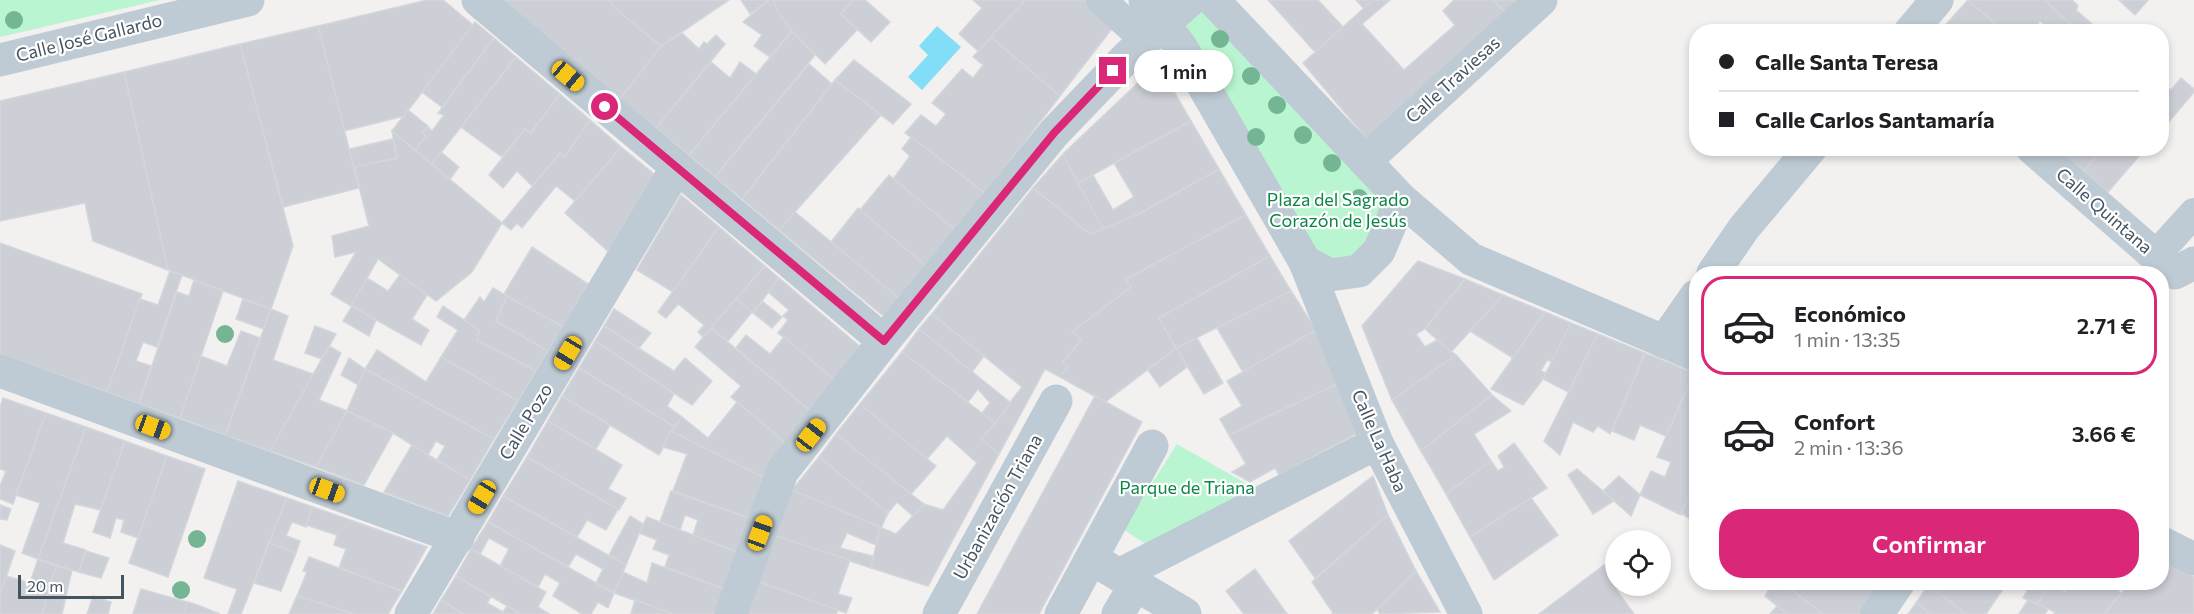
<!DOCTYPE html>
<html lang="es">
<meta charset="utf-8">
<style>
:root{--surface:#fff;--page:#f2f2f2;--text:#202124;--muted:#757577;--line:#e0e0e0;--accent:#db2777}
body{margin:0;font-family:Commissioner,sans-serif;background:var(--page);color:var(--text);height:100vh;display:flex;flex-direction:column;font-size:22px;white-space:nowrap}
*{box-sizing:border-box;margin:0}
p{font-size:20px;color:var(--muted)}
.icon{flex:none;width:33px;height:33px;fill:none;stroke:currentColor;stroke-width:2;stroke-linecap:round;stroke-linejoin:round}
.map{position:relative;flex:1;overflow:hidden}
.details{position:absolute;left:1689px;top:266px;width:480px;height:324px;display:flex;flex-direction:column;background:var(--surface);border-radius:24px;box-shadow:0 3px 9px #0003}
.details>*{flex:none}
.hud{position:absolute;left:1689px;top:24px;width:480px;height:132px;border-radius:24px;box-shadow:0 3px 9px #0003;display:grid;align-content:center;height:132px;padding:0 30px;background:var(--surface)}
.controls{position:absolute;left:1605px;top:530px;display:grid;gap:12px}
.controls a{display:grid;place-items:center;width:66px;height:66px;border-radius:50%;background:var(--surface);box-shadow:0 3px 9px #0003;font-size:30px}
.scale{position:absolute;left:18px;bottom:15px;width:106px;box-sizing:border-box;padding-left:6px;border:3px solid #465460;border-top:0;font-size:16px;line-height:21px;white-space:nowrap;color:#465460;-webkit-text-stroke:4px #fff;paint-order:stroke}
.end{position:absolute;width:27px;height:27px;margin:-14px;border:8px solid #db2777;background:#fff;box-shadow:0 0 0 3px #fff}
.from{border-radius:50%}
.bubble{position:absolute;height:42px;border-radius:21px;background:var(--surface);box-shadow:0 3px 9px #0003;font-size:20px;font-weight:600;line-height:42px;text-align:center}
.car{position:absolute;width:18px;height:36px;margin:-18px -9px;border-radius:8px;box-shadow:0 0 4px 2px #0007;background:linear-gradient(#f5c518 24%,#345 0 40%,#f5c518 0 76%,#345 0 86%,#f5c518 0)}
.hud b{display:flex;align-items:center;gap:21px;height:57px;font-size:22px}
.hud b+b{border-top:2px solid var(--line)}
.hud i{width:15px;height:15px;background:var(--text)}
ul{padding:10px 0 0;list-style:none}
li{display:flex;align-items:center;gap:18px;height:99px;margin:0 12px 9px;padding:0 18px;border:3px solid transparent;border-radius:24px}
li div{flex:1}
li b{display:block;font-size:22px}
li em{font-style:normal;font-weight:600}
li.on{border-color:var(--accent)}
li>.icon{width:54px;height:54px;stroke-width:1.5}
.cta{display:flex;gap:12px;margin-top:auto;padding:12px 30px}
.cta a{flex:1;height:69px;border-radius:24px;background:var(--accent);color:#fff;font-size:24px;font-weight:600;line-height:69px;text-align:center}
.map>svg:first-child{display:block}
</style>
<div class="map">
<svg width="2194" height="614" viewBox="0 0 2194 614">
<rect width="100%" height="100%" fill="#f3f0f0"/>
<g fill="#baf5d1">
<polygon points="0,0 160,0 0,37"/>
<polygon points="1190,0 1401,199 1379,251 1330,275 1181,47"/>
<polygon points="1177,444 1254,488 1150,547 1123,529"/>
</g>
<polygon fill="#82def7" points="937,26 961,47 922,90 908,77 928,55 919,46"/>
<g fill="#cccfd6" stroke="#d4d6dc" stroke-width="1.5">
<polygon points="427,0 443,0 473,25 404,116 344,131 318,26"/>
<polygon points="501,0 609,0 617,10 661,46 620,99"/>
<polygon points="609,0 729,0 661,46 617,10"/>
<polygon points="741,0 769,0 750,14"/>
<polygon points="769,0 773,0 778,12 792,31 770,57 754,46 762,35 743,22"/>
<polygon points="773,0 854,0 841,14 857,30 825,64 792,31 778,12"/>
<polygon points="854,0 865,0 890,22 871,42 841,14"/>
<polygon points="973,0 1025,0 978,51 959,34 982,8"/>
<polygon points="1025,0 1086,0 1114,26 1060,96 991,37"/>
<polygon points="1268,0 1318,0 1343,27 1315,52"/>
<polygon points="1356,0 1373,0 1364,9"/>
<polygon points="1373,0 1390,0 1362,24 1404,70 1455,25 1443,11 1454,0 1493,0 1506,14 1367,139 1303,63"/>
<polygon points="1493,0 1520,0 1506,14"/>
<polygon points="1968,0 2005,32 1939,32"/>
<polygon points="1968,0 2044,0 2080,32 2052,32 2040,21 2032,32 2005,32"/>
<polygon points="2044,0 2072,0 2078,6 2076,10 2100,31 2080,32"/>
<polygon points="2119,0 2148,0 2135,15"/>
<polygon points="475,22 494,38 442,107 422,92"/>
<polygon points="318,26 359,188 283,207 240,44"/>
<polygon points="792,31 815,55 715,177 689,155"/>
<polygon points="682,33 699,49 704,42 707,44 716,35 725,44 656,128 620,99 661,46"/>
<polygon points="991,37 1060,96 985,193 905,133 921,115 936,126 946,114 932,103 962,69 973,78 983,65 973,57"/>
<polygon points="494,38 516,57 432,164 415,150 426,136 422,133 428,127 432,131 444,115 438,113"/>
<polygon points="240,44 293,246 271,309 168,270 124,72"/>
<polygon points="516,57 560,94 531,133 525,129 502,157 461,127"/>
<polygon points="854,60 911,104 893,124 835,80"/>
<polygon points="711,62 730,78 740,62 756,74 689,155 656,128"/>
<polygon points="809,64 832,84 742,199 715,177"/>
<polygon points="1158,64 1191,121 1078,183 1063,154"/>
<polygon points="124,72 168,270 93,241 85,203 0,221 0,101"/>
<polygon points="2181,78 2194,89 2194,92 2162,130 2162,83 2171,90"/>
<polygon points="835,80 881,115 779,230 742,199"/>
<polygon points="560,94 590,120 565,157 560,153 532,186 517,171 503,188 489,175 525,129 531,133"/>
<polygon points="408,110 428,126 422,133 426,136 415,150 392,131"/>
<polygon points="590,120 621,147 575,201 556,186 522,228 517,223 511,230 502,223 560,153 565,157"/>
<polygon points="1191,121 1219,169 1139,214 1103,229 1078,183 1093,175 1113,210 1134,197 1114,163"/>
<polygon points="392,131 502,223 472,272 436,301 378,259 351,306 331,294 356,252 335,257 332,236 369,226 354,167 397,158"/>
<polygon points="911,137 985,193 955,230 893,179 910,156 902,149"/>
<polygon points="393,139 397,158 354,167 349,149"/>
<polygon points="621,147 654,174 608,251 565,213"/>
<polygon points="2062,148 2103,148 2084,171 2060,151"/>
<polygon points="2103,148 2146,148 2108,192 2084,171"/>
<polygon points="441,152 459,167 450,179 432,164"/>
<polygon points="1063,154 1078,183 1103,229 1090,234 1033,188"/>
<polygon points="1219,169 1246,215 1126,279 1131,287 1072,332 1081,340 1063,362 1068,367 1060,377 1045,369 999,454 981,439 1022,387 932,314 1033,188 1090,234 1139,214"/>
<polygon points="889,175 955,230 927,267 860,210"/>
<polygon points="681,195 719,227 673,292 637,270"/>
<polygon points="858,208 927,267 901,300 831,242"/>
<polygon points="795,212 901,300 887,319 779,230"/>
<polygon points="1246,215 1270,256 1159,318 1176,348 1105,402 1060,377 1068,367 1063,362 1081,340 1072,332 1131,287 1126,279"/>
<polygon points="719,227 765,266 703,337 698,332 704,325 678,304 666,318 658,312"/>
<polygon points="0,243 142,294 107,392 0,354"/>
<polygon points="532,247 588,284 563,327 504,294"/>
<polygon points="1270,256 1291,291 1176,348 1159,318"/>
<polygon points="1418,261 1465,279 1425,329 1416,334 1425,347 1437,340 1456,355 1392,400 1362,326"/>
<polygon points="765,266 779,278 753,313 736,299"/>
<polygon points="170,271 182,275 157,347 143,342 136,361 151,366 139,404 107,392 140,299 158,305"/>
<polygon points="400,275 427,295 412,319 429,330 421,345 351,306 367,278 388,291"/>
<polygon points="779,278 863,349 837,382 778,333 788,320 783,316 789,310 768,292"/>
<polygon points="1465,279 1503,295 1451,352 1425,329"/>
<polygon points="194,280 223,291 180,418 139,404 177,292 189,296"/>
<polygon points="493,288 507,296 496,321 548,351 536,371 477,340 479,330 464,320 480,297 484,302"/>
<polygon points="1291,291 1316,330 1243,372 1217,328"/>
<polygon points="1503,295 1545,312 1513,358 1470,331"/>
<polygon points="507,296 563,327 548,351 496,321"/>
<polygon points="243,299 271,309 264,329 236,319"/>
<polygon points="736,299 752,312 728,341 711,328"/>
<polygon points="762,301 782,317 772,328 753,313"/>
<polygon points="352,306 376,320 369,336 343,321"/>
<polygon points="443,306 479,330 477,340 536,371 518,401 441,357 458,330 437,317"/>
<polygon points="271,309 288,316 273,360 313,374 270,451 225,435"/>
<polygon points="614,309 651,333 639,348 604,326"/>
<polygon points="1545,312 1571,323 1552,362 1547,360 1541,371 1546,373 1543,379 1523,405 1491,389"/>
<polygon points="932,314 984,356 972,372 919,329"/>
<polygon points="1571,323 1598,334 1568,392 1543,379"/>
<polygon points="315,326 336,334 322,359 305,353"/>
<polygon points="604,326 674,371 685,358 712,381 692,405 595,341"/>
<polygon points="711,328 813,413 788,445 731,397 741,386 695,347"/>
<polygon points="919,329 1011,403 995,423 982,413 990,403 978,389 968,402 902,352"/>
<polygon points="1316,330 1337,384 1229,435 1220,419 1242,406 1227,381"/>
<polygon points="241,331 260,338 225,435 180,418 201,356 227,366"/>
<polygon points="1598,334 1645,353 1610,434 1598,426 1593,432 1573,422 1560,455 1544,441"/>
<polygon points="746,335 770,354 784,337 837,382 813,413 736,348"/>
<polygon points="1197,338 1223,383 1204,394 1176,348"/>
<polygon points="595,341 674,394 667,406 682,417 675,427 579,368"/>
<polygon points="329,346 341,353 319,400 347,411 316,467 270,451"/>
<polygon points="1176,348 1187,367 1160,387 1148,370"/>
<polygon points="377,350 426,382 441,357 518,401 494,439 365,369"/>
<polygon points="902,352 995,423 981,439 999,454 928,586 871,568 880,527 896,534 924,504 943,510 977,463 947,436 927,459 860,404"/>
<polygon points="1645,353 1694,373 1666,436 1640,425 1634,440 1612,431"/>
<polygon points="1456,355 1492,395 1421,451 1392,400"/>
<polygon points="349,358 365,369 358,385 341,375"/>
<polygon points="579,368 675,427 659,455 562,396"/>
<polygon points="365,369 494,439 470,480 437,460 445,446 436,441 428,455 393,433 347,411"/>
<polygon points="1694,373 1696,374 1696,481 1681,515 1640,495 1651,471 1665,477 1671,462 1657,457"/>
<polygon points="1337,384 1356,434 1279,475 1275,468 1250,482 1232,472 1246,464 1229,435"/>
<polygon points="1492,395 1511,411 1474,434 1491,461 1446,494 1421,451"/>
<polygon points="562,396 610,425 596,449 548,421"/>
<polygon points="1095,396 1142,422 1039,614 977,614"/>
<polygon points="3,398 46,413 13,504 0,499 0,486 6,471 0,469 0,407"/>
<polygon points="737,402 788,445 763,477 671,431 682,417 708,438"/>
<polygon points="860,404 936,466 911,494 836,434"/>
<polygon points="347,411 393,433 364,485 316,467"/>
<polygon points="46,413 86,427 38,559 22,553 40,503 16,495"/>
<polygon points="548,421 622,465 608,489 626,498 619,510 527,457"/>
<polygon points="86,427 125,441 101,510 75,504 63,543 86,550 79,572 38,559"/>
<polygon points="671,431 763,477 749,518 673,491 687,454 663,447"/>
<polygon points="836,434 911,494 924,504 913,516 897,502 888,513 819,457"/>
<polygon points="125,441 167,456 138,538 121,532 124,520 116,518 110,538 93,532"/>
<polygon points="1514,443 1547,488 1470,537 1446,494 1491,461 1498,471 1504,467 1498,456"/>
<polygon points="412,445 470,480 448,516 384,492"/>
<polygon points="167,456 205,469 168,577 129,563"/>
<polygon points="527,457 618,509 606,530 587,520 577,537 503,496"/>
<polygon points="819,457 888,513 881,528 792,490"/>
<polygon points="1577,469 1603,491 1614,501 1593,514 1568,475"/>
<polygon points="1373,476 1388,515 1315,578 1289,541"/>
<polygon points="1619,476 1640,495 1631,516 1603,491"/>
<polygon points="238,481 287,498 241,614 228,614 237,589 204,578"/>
<polygon points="1696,481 1696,513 1692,520 1681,513"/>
<polygon points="792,490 880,527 876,545 847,533 840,548 873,556 871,568 776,536"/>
<polygon points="671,491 749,518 737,552 693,535 698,520 685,515 680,530 660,522"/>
<polygon points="503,496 626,565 614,593 596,583 603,569 576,554 568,567 488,522"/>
<polygon points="287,498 313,507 306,527 292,522 286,536 300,541 296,553 269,543"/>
<polygon points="1531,498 1558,535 1494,580 1470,537"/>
<polygon points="0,505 11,509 7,520 0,519"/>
<polygon points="313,507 427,547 402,591 339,568 346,549 334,545 337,535 306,525"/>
<polygon points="1388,515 1416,571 1372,614 1332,614 1333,613 1312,582"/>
<polygon points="630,516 643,524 626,565 609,555"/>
<polygon points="647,517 737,552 724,589 665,567 669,555 653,549 657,540 639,533"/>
<polygon points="488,522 614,593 608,608 598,602 591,614 582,614 553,596 560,583 545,574 538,587 500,566 509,549 489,538 480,554 471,549"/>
<polygon points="776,536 850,560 838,594 852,598 846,613 759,582"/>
<polygon points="269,543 296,553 281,591 254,583"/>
<polygon points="0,545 15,551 0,595"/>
<polygon points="471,549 546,592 538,607 549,614 521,614 456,576"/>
<polygon points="86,551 109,558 101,578 79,572"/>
<polygon points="1616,556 1616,585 1621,585 1616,589 1634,614 1539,614"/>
<polygon points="309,557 339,568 402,591 388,614 355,614 297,596 307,572 303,571"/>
<polygon points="38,559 56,566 42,614 0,614 0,595 6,576 30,583"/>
<polygon points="2162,559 2194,577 2194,614 2104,614 2131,582 2162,582"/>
<polygon points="652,563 724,589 716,614 674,614 614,593 623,572 647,583"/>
<polygon points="56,566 72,570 62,614 42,614"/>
<polygon points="1255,569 1287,614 1244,614 1226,591"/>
<polygon points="1416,571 1440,612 1380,614 1377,609"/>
<polygon points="456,576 491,597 487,603 503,612 507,606 521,614 463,614 441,600"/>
<polygon points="759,582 838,610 836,614 748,614"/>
<polygon points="1773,582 1782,582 1823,614 1787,614 1765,596"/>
<polygon points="1782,582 1891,582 1868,614 1823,614"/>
<polygon points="1930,582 1993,582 2003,589 1986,614 1966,614 1928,585"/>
<polygon points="2032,582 2052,582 2037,604 2023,598"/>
<polygon points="2070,582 2111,582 2110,585 2121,593 2104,614 2054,614 2055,612 2037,604 2050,585 2066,592"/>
<polygon points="1928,585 1966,614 1931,614 1916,603"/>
<polygon points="141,589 187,602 184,614 133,614"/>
<polygon points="93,596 111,602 108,614 87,614"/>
<polygon points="297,596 355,614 289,614"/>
<polygon points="441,600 463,614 433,614"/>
<polygon points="635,600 674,614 631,614"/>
<polygon points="2028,600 2037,604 2048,609 2045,614 2019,614"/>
<polygon points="187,602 195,604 220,614 184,614"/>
<polygon points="1916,603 1931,614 1908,614"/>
<polygon points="1777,606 1787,614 1770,614"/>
</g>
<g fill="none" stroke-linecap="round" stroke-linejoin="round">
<g stroke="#bfcbd4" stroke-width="30">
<polyline points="1101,0 1146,41"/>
<polyline points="2155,256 2194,213"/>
</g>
<g stroke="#bfcbd4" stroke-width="33">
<polyline points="478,0 884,341"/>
<polyline points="1145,0 1181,47 1305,262 1330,275 1359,271 1379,251 1401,199 1213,0"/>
<polyline points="1910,32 1937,0"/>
<polyline points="2032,148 2175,273 2194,263"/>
<polyline points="1365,161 1541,0"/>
<polyline points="1401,199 1471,259 1696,355"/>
<polyline points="1305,262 1377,443 1466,614"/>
<polyline points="1713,273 1744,228 1811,148"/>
<polyline points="1664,342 1696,296"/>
<polyline points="0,371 458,538"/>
<polyline points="2162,543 2194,559"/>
<polyline points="1104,566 1185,614"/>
<polyline points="1119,575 1377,443"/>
<polyline points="411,614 677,167"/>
<polyline points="731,614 782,472 884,341 1054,133 1128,56 1190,0"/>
<polyline points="939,614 1056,401"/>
<polyline points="1061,614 1152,446"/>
<polyline points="1118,614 1135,585"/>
<polyline points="1877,614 1899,582"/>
</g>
<polyline stroke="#bfcbd4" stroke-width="33" points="0,60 248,0"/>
</g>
<g fill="#74b694">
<circle cx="14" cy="20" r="9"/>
<circle cx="1220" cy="39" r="9"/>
<circle cx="1251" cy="76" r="9"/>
<circle cx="1277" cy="105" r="9"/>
<circle cx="1303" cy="135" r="9"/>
<circle cx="1256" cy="137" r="9"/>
<circle cx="1332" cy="163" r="9"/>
<circle cx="1359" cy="198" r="9"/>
<circle cx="225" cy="334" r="9"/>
<circle cx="197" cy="539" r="9"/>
<circle cx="181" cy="590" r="9"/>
</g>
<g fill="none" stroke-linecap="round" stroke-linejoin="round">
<polyline stroke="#db2777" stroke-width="8" points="605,107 884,341 1054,133 1113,71"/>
</g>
<g text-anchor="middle" stroke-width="4.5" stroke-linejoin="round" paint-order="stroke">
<g font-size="18" fill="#465460" stroke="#fff">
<text transform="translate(89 38) rotate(-14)" y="6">Calle José Gallardo</text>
<text transform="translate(1453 80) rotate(-42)" y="6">Calle Traviesas</text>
<text transform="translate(2104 211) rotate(41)" y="6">Calle Quintana</text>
<text transform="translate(526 422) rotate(-59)" y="6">Calle Pozo</text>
<text transform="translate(1379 441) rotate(66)" y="6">Calle La Haba</text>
<text transform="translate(998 507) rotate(-61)" y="6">Urbanización Triana</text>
</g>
<g font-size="18" fill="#0c8649" stroke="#fff">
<text x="1338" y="206">Plaza del Sagrado<tspan x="1338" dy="21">Corazón de Jesús</tspan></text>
<text x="1187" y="494">Parque de Triana</text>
</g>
</g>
</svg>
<div class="controls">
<a><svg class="icon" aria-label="locate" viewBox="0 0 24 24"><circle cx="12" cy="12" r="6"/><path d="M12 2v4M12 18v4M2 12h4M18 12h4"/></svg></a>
</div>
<div class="scale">20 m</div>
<i class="end from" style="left:605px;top:107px"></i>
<i class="end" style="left:1113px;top:71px"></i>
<div class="bubble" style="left:1134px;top:50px;width:99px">1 min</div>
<i class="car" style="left:568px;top:76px;rotate:130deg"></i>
<i class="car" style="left:568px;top:353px;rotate:211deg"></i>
<i class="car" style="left:153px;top:427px;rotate:110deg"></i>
<i class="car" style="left:811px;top:435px;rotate:38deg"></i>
<i class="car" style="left:327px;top:490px;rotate:110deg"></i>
<i class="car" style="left:482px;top:497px;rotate:211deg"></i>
<i class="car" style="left:760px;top:533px;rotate:20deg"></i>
<div class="hud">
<b><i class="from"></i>Calle Santa Teresa</b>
<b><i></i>Calle Carlos Santamaría</b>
</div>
<section class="details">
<ul>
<li class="on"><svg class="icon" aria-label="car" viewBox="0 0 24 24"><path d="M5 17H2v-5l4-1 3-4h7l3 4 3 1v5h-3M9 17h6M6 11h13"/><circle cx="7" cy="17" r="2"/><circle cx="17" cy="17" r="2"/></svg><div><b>Económico</b><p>1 min · 13:35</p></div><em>2.71 €</em></li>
<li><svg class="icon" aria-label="car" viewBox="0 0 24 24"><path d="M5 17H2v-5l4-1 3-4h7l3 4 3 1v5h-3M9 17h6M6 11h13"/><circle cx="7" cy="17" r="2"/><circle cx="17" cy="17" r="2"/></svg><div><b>Confort</b><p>2 min · 13:36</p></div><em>3.66 €</em></li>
</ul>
<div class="cta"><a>Confirmar</a></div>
</section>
</div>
